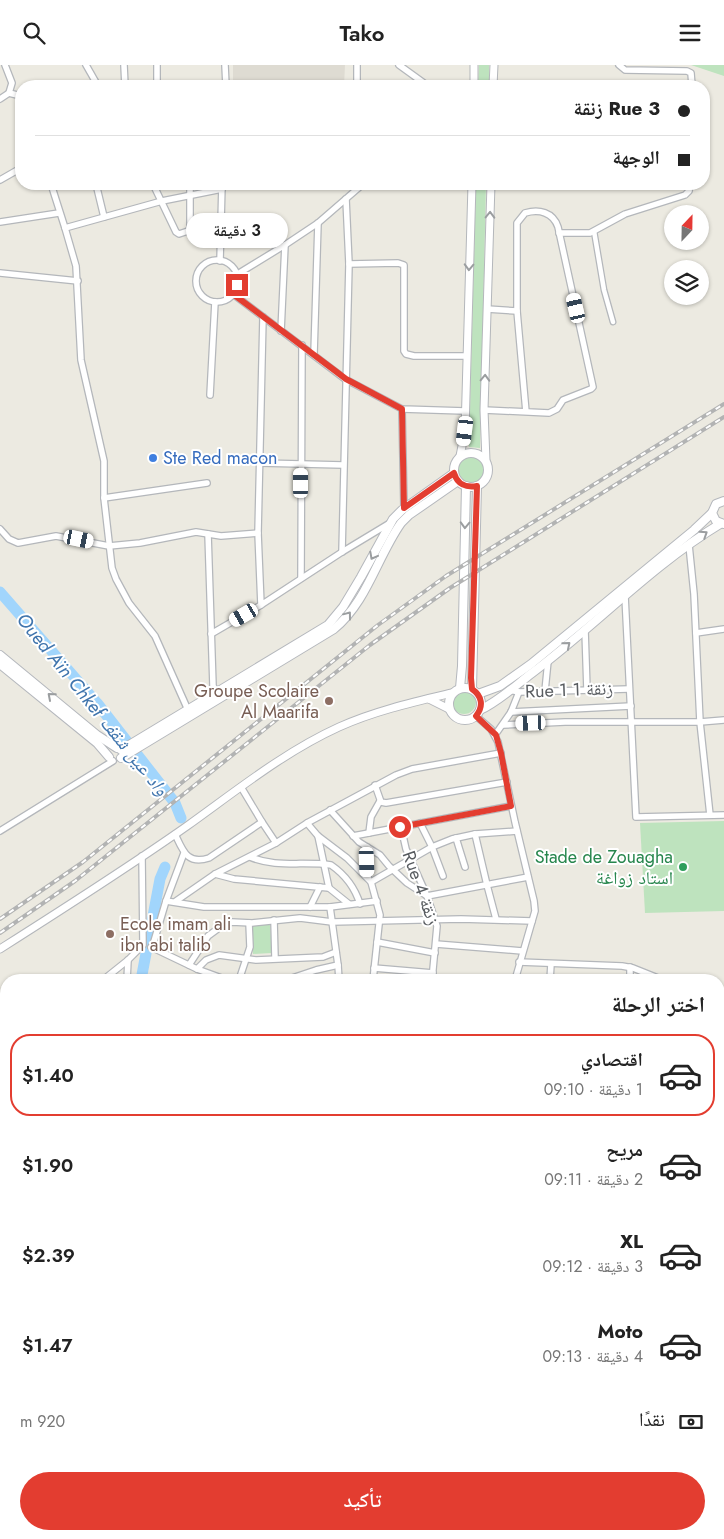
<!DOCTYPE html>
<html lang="ar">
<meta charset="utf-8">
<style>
:root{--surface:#fff;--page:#f6f6f6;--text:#222;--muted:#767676;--line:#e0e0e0;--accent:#e33d30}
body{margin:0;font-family:Jost,"Noto Naskh Arabic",sans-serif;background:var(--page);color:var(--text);direction:rtl;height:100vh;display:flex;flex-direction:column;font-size:19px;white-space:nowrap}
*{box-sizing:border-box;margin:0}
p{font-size:16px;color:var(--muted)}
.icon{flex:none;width:28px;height:28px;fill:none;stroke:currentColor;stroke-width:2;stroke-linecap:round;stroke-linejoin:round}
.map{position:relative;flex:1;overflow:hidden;direction:ltr}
.panel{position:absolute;left:0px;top:909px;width:725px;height:566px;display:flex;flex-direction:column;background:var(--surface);border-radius:20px 20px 0 0;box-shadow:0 1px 4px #0004;direction:rtl}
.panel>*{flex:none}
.guide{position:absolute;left:15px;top:15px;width:695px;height:110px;border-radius:20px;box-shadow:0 1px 4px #0004;direction:rtl;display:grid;align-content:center;height:110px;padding:0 20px;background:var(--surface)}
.needle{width:32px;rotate:22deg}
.fabs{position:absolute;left:664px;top:140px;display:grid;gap:10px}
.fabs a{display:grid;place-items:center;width:45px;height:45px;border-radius:50%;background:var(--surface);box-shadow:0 1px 4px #0004;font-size:25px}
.end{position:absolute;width:22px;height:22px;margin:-11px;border:6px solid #e33d30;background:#fff;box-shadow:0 0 0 2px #fff}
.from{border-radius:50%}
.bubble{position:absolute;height:35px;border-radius:18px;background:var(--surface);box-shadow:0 1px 4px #0004;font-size:16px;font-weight:600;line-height:35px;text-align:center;direction:rtl}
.car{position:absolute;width:15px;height:30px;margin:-15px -8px;border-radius:6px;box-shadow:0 0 4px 1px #0007;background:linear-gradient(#fff 24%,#345 0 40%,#fff 0 76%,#345 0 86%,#fff 0)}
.guide b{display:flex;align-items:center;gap:18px;height:48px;font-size:19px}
.guide b+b{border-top:1px solid var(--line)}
.guide i{width:12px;height:12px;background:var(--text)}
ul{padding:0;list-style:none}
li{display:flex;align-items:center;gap:15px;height:82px;margin:0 10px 8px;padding:0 10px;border:2px solid transparent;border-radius:20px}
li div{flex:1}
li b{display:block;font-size:19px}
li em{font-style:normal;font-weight:600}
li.current{border-color:var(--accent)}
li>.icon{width:45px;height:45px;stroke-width:1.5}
h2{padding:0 20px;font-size:22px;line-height:60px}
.pay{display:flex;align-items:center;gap:12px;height:55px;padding:0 20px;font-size:19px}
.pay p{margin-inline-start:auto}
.cta{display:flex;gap:10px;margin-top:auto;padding:10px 20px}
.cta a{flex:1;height:58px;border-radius:30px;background:var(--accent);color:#fff;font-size:20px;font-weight:600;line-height:58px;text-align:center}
header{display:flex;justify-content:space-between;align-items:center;height:65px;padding:0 20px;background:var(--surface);font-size:22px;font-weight:600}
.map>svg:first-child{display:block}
</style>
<header><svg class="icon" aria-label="menu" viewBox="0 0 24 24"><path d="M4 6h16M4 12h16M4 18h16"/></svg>Tako<svg class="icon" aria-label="search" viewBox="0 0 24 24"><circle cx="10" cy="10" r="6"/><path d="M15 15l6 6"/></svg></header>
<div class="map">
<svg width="724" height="1474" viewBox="0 0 724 1474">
<rect width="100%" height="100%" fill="#eceae1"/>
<polygon fill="#dedbd2" points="233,0 345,0 344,21 233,21"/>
<g fill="#bee3be">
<polygon points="479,0 489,0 489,21 478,21"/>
<polygon points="691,0 724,0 724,11"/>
<polygon points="476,119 486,119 480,383 469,382"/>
<circle cx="471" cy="405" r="13"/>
<circle cx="464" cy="637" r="12"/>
<polygon points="724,756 724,846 645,848 640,758"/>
<polygon points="270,858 272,888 253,889 251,860"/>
</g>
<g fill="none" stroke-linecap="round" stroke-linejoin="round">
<polyline stroke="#a1d5fc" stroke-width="2" points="166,1469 168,1474"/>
<g stroke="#a1d5fc" stroke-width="11">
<polyline points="0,527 97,638 175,738 181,753"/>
<polyline points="141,915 160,814 165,802"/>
<polyline points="453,1469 454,1474"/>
</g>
<g stroke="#b4b7bb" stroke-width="7">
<polyline id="pedestrian" points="594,166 604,225 613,257"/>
</g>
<g stroke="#b4b7bb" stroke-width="8">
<g id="minor">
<polyline points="86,0 98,21"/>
<polyline points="124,0 125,21"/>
<polyline points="225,0 226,21"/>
<polyline points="399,0 428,21"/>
<polyline points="619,0 625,5 687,6 691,8 692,21"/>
<polyline points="157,21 157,0"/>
<polyline points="357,21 357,0"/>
<polyline points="9,28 21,31"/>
<polyline points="0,34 9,28 12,18 5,0"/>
<polyline points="0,115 21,103"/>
<polyline points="51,119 65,163"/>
<polyline points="96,119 104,152"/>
<polyline points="153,119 176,167 179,169 188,166 190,163 190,119"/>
<polyline points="0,157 59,148"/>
<polyline points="559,168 590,168 625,149 685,130 689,126 690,119"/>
<circle cx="217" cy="216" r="21"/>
<polyline points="220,196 222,119"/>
<polyline points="349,199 398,198 404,200 404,286 406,289 414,291 466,291"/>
<polyline points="0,208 78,216"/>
<polyline points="236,210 285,180 318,158 363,119"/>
<polyline points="233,229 345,314 402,344 465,346"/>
<polyline points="487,244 517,246"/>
<polyline points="263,252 258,468 261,540 342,487 390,458"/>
<polyline points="281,266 285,180"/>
<polyline points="314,289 318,158"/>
<polyline points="210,330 215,237"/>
<polyline points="402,344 404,443"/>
<path d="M484,345L549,348L557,344L563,335L591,324L593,322L558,162C553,147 539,144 525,148L517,158V246L526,347"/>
<polyline points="260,398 343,400"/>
<polyline points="104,433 207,418"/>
<polyline points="0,464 9,474 18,478 56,471 109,481 140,478 196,467 221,471 258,468"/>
<polyline points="208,469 213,621 217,627"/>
<polyline points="689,480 694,529 700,657 710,750"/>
<polyline points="342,487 349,199 346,134"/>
<polyline points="301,513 302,280"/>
<polyline points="625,531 636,752 724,750"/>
<polyline points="585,565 587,625"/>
<polyline points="696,568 724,564"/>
<polyline points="211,569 261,540"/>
<polyline points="509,625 519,627 629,624"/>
<polyline points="545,626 548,596"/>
<polyline points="188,645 155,571 129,538 116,514 112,503 104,433 104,396 81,295 76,201 65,163 162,136 222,124"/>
<polyline points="511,647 631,641"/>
<polyline points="476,651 491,664 498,677 515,757 534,836 535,846 515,915"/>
<polyline points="503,660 565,657 700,657 724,655"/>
<polyline points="495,670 511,647 519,627"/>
<polyline points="375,720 381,737 386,738 507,717"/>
<polyline points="330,745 359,777 380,790 389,801 407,818 427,831 528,812"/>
<polyline points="262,757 276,778"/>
<polyline points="307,758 318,771 347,793 371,817 380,850 373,915"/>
<polyline points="420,758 432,782 443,811"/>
<polyline points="401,762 406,784 427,831 437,861 432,915"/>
<polyline points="0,766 113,696"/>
<polyline points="369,768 371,752 380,736"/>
<path d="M175,769C183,786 187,800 209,793L262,757L241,722"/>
<polyline points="475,769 487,820 496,854"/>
<polyline points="318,771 329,823"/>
<polyline points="353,771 511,741"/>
<polyline points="456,773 465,802"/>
<polyline points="367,782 368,812"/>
<path d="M250,792C276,803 304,796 331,800C344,809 355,823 360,839"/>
<polyline points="215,809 234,814 329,823 349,839"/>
<polyline points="371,817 432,782 452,774 475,769 517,766"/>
<polyline points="166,836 204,842 330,842 377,836"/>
<polyline points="176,836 215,809 276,778 307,758 396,710 412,704 501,688"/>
<polyline points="310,842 320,822"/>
<polyline points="330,842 338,900 339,915"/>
<polyline points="274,855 275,893"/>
<polyline points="377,877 435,888"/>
<polyline points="436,879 522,886"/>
<polyline points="151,882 197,904 227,915"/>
<polyline points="152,883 166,836 184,788"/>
<polyline points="519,897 622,901 633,903 663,915"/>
<polyline points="189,900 208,871 223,860 232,857 252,858 300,853 332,857 461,854 532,856"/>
<polyline points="630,902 630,915"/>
<polyline points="374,903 433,908"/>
<polyline points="197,904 206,895 219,890 256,895 323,892 336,887"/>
<polyline points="103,915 128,895 143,880 142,791"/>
<polyline points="127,915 128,895"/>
<polyline points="239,915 250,882 249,858"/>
<polyline points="286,915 316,905 338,900"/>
<polyline points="550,915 551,899"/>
<polyline points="719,938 724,940"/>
<polyline points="719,977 724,968"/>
<polyline points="719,1002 724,1003"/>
<polyline points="0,1006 6,1006"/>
<polyline points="719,1077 724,1077"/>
<polyline points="0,1114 6,1109"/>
<polyline points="719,1136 724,1136"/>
<polyline points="0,1178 6,1183"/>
<polyline points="721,1178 722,1222"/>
<polyline points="0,1240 6,1240"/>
<polyline points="719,1260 724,1260"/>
<polyline points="719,1294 724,1294"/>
<polyline points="719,1324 724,1323"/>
<polyline points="0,1336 6,1336"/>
<polyline points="719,1384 724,1384"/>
<polyline points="719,1421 724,1421"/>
<polyline points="719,1460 724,1460"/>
<polyline points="189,1469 191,1474"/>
<polyline points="248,1469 253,1474"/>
<polyline points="277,1469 277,1474"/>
<polyline points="343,1469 343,1474"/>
<polyline points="409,1469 410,1474"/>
<polyline points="435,1469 436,1474"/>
<polyline points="530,1469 530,1474"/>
<polyline points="7,1474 10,1469"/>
<polyline points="468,1474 468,1469"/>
<polyline points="596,1474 596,1469"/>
<polyline points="648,1474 658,1474 666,1469"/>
</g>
</g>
<g stroke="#b4b7bb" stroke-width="9">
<g id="tertiary">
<polyline points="474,21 474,0"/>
<polyline points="493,21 494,0"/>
<polyline points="460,391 465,366 472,119"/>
<polyline points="486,396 484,345 491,119"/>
<polyline points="429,634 449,644"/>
<path d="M0,884C63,844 126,804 187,761C236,726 284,687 339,662C374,646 414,637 452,628"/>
<polyline points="0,1445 6,1447"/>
<polyline points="73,1469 89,1474"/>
</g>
</g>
<g stroke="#b5b8bd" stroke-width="10">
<g id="secondary">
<circle cx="471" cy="405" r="17"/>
<polyline points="724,436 716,439 712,448 716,456 724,459"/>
<polyline points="0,590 97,670 117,683"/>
<polyline points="0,599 97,678 109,692"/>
<circle cx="465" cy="639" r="16"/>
<polyline points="460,623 462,601 466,421"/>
<polyline points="472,624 477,421"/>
<polyline points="478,629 500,621 531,599 694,465 712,448"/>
<path d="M480,645C499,636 515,621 532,608C596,560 652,500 720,459"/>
<polyline points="121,685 328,560 343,542 361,512 393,454 402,445 454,408"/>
<path d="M121,693L334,564C367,537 377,492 401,458L409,450L458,416"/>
</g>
</g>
<use href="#pedestrian" stroke="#fff" stroke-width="4.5"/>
<use href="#minor" stroke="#fff" stroke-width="5.5"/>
<use href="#tertiary" stroke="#fff" stroke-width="7"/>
<use href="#secondary" stroke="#fff" stroke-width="8"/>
<g stroke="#b2b3b3" stroke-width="4">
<g id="rail">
<polyline points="0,854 83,797 378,560 446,511 724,339"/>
<polyline points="0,868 75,816 370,580 450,523 724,352"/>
</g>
</g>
<use href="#rail" stroke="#fff" stroke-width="2" stroke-dasharray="5.5" stroke-linecap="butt"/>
</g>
<defs><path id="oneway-chevron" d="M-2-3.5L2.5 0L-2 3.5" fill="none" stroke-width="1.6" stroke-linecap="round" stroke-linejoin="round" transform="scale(1.25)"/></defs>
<g stroke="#9b9ea0">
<use href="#oneway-chevron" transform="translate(490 150) rotate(-89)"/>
<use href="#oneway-chevron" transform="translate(469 202) rotate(92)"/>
<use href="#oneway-chevron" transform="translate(485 313) rotate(-88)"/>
<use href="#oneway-chevron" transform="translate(465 460) rotate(92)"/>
<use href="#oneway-chevron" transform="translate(704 469) rotate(-33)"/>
<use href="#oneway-chevron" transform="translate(373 491) rotate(118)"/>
<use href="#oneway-chevron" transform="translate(348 550) rotate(-53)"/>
<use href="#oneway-chevron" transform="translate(567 580) rotate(-40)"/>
<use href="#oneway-chevron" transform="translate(51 631) rotate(-139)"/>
</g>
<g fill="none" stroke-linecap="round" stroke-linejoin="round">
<path stroke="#e33d30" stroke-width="6" d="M237,220L233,229L346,314L402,344L404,443L454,408C457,419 466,423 477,421L471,613L472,624C482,631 484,641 476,651L496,670L501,688L511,741L400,762"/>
</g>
<circle fill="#3f7fe0" stroke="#fff" stroke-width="2" cx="153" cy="393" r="5"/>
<g fill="#8d6e63" stroke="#fff" stroke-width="2">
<circle cx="329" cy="636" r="5"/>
<circle cx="110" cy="869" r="5"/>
</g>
<circle fill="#2e9e5b" stroke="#fff" stroke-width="2" cx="683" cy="802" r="5"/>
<g text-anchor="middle" stroke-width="4" stroke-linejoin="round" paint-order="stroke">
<g font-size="18" fill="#366cbe" stroke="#fff" text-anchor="start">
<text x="163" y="399">Ste Red macon</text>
</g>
<g font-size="18" fill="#595d61" stroke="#fff">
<text transform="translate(569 625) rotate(-2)" y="6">Rue 1 زنقة 1</text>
<text transform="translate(421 823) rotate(70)" y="6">Rue 4 زنقة</text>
</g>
<g font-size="18" fill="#785e54" stroke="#fff" text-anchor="end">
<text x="319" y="632">Groupe Scolaire<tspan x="319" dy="21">Al Maarifa</tspan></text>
<text x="120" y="865" text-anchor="start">Ecole imam ali<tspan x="120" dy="21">ibn abi talib</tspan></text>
</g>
<g font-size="18" fill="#27864d" stroke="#fff" text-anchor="end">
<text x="673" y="798">Stade de Zouagha<tspan x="673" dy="21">استاد زواغة</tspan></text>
</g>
<g font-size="19" font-style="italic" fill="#4075ad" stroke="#fff">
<text transform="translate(93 639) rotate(51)" y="7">Oued Aïn Chkef واد عين شقف</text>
</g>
</g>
</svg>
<div class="fabs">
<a><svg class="needle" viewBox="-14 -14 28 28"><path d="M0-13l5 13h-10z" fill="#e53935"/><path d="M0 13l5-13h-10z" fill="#767676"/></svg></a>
<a><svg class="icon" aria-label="layers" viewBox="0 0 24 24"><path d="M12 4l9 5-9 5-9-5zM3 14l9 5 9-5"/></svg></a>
</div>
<i class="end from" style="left:400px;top:762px"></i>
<i class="end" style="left:237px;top:220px"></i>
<div class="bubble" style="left:186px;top:148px;width:102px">3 دقيقة</div>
<i class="car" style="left:576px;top:243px;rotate:347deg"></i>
<i class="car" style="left:465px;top:366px;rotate:187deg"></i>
<i class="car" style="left:301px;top:418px;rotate:0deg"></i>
<i class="car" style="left:79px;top:474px;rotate:102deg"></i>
<i class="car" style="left:244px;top:550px;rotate:240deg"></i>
<i class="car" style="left:531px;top:658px;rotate:268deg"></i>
<i class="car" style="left:367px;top:797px;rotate:178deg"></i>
<div class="guide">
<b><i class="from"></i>Rue 3 زنقة</b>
<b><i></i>الوجهة</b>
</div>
<section class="panel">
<h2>اختر الرحلة</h2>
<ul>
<li class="current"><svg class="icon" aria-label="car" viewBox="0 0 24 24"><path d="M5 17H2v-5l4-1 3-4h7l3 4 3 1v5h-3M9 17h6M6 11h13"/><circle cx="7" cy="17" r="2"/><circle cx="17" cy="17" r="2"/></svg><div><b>اقتصادي</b><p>1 دقيقة · 09:10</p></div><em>$1.40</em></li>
<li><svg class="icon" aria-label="car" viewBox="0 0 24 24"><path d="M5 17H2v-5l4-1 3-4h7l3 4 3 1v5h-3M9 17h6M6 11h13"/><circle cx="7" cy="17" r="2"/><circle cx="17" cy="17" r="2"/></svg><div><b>مريح</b><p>2 دقيقة · 09:11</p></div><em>$1.90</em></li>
<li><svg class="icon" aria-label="car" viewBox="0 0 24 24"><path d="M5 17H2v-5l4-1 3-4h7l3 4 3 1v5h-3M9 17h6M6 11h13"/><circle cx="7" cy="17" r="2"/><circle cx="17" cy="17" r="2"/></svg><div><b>XL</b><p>3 دقيقة · 09:12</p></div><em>$2.39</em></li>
<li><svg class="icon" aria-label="car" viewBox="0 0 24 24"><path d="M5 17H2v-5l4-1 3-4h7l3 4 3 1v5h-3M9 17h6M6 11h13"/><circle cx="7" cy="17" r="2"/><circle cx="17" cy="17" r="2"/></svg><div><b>Moto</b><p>4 دقيقة · 09:13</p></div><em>$1.47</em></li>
</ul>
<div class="pay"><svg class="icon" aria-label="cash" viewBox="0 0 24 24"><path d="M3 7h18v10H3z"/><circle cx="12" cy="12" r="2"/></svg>نقدًا<p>920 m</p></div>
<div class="cta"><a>تأكيد</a></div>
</section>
</div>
